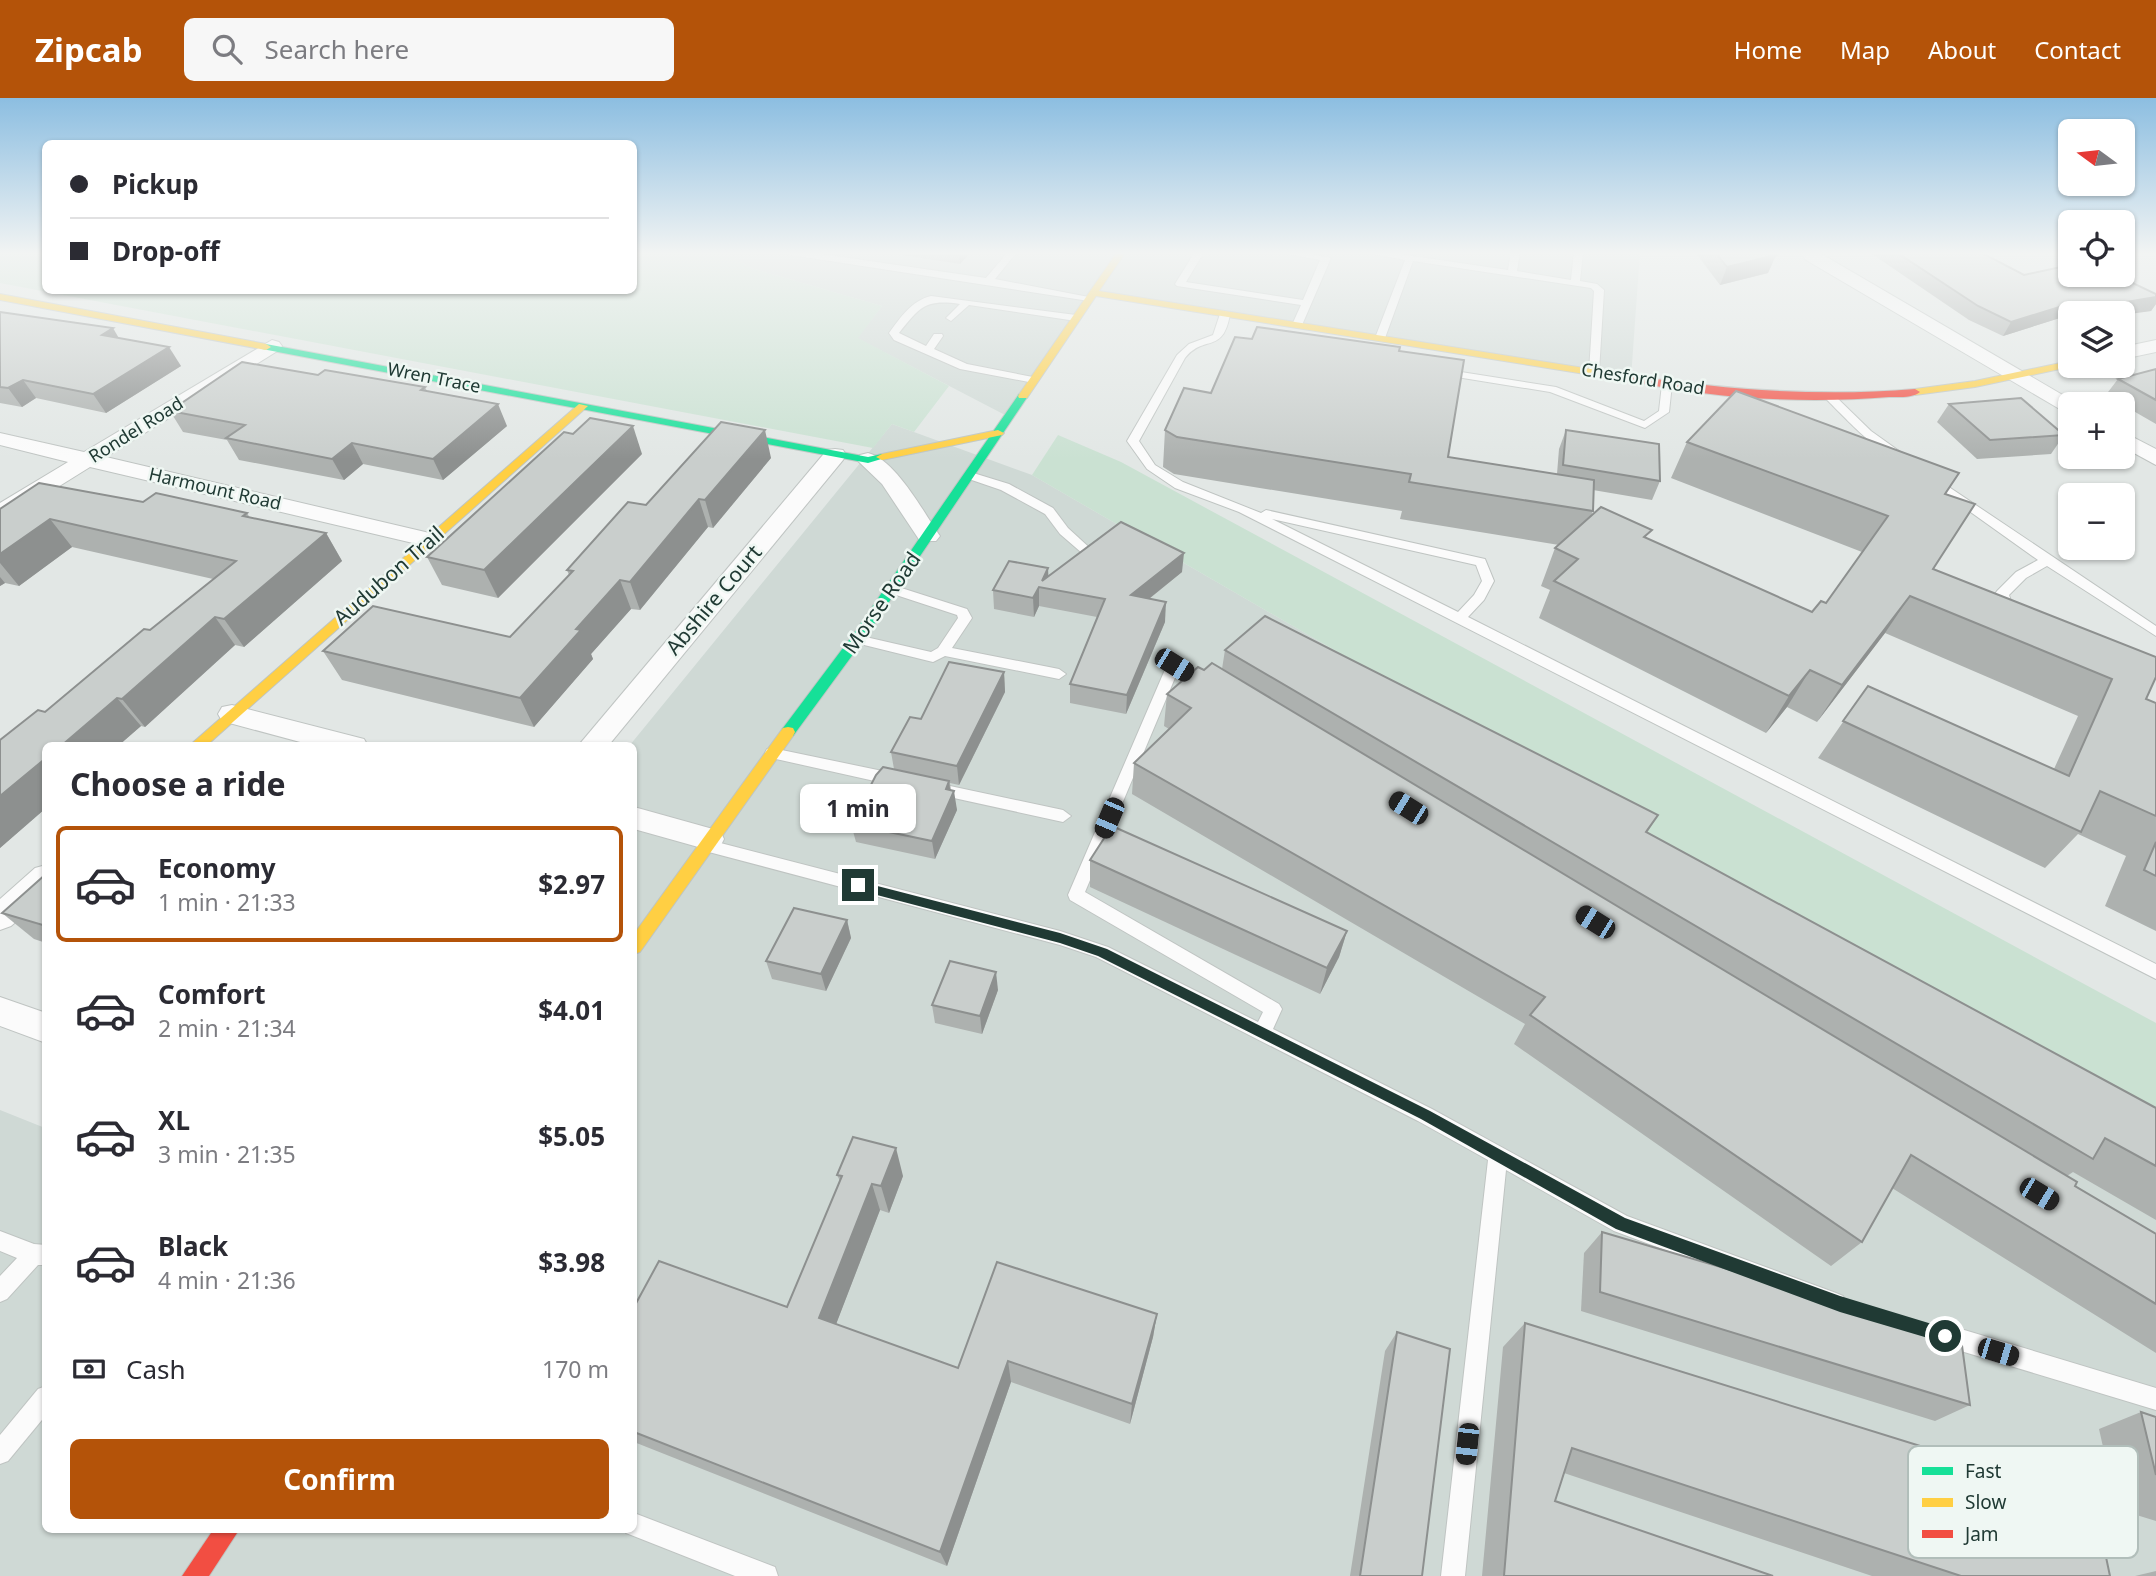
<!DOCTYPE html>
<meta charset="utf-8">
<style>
:root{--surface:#fff;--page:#f7f7f7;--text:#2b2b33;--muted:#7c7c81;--line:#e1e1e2;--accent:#b45309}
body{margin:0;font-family:"Noto Sans",sans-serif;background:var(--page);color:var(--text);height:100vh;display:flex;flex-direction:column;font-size:26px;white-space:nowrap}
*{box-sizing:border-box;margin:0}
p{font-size:23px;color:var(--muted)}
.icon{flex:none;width:38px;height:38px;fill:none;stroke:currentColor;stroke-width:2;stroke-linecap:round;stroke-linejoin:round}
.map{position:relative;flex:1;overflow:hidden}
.details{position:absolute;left:42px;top:644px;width:595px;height:791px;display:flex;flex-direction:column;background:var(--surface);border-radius:10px;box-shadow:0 2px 5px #0004}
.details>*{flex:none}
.guide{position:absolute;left:42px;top:42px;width:595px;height:154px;border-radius:10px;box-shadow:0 2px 5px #0004;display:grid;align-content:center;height:154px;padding:0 28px;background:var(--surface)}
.needle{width:46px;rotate:285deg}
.tools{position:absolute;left:2058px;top:21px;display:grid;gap:14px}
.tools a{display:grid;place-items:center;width:77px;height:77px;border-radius:10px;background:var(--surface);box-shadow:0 2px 5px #0004;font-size:35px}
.end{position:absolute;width:32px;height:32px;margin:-16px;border:9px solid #203a34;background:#fff;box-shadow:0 0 0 4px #fff}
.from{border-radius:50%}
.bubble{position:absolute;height:49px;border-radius:10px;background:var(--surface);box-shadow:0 2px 5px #0004;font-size:23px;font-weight:700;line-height:49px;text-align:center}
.car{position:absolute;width:21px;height:42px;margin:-21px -10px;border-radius:9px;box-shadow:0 0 5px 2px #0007;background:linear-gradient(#222 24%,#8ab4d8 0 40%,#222 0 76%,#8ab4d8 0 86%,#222 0)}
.guide b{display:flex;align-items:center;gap:24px;height:66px;font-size:26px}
.guide b+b{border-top:2px solid var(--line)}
.guide i{width:18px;height:18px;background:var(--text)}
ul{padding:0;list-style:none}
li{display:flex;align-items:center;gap:21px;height:116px;margin:0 14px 10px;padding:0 14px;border:4px solid transparent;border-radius:10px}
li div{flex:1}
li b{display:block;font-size:26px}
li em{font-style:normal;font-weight:700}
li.current{border-color:var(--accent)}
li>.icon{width:63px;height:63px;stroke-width:1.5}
h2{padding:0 28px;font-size:32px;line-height:84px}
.pay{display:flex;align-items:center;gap:18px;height:77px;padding:0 28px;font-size:26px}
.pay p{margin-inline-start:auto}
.button{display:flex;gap:14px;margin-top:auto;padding:14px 28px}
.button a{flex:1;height:80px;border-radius:10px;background:var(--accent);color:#fff;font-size:28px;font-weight:700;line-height:80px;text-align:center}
header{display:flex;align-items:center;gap:42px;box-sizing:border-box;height:98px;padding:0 35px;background:var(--accent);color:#fff}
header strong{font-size:33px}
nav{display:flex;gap:38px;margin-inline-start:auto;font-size:24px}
.search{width:490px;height:63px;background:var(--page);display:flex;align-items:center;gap:18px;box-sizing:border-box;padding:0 24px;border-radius:10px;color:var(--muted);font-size:26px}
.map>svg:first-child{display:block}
</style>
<header>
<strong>Zipcab</strong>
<div class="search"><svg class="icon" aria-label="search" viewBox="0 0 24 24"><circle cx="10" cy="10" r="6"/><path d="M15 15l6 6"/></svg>Search here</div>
<nav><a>Home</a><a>Map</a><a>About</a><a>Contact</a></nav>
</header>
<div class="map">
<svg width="2156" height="1478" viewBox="0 0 2156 1478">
<rect width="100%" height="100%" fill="#e2e7e5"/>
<g fill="#cfd9d5">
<polygon points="724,154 1640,154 1631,280 1090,196 1007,318 857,240 882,208 751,170"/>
<polygon points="892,326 1032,377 2156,1028 2156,1478 0,1478 0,1012 45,1030 46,1432 634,1432 634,648 630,647"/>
</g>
<g fill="#cae1d2">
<polygon points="0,154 45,154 46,192 634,192 634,154 724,154 751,170 882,208 858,240 949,288 914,334 892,326 873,350 0,185"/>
<polygon points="1058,337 1121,364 2156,925 2156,1028 1032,377"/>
</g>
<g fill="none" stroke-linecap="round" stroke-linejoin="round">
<g stroke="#bfc4c2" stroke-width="2">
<g id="lane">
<polygon points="786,154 808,154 986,180 1008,154 1017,154 995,181 1094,200 1089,203 791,157"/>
<polygon points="1195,154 1204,154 1186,184 1303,202 1320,162 1277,154 1300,154 1331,160 1302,227 1297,230 1292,227 1301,207 1177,188 1175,186"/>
<polygon points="1362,154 1385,154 1508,172 1511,154 1520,154 1517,173 1571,182 1574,154 1583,154 1580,183 1597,186 1604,192 1599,274 1594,277 1589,274 1594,193 1591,190 1413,163 1385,240 1376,242 1375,240 1405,162"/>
<path d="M931,198L1076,217L1081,220L1076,223L969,207L951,223L946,220L960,206C925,201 920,209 899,235L926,248L934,236H942L943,238L934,251L967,266L1038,280L1039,282L1034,285L960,271L894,242L889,235C901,219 911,203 931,198Z"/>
<path d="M1225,213L1230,216C1223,257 1204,236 1185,260L1139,343L1155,367L1183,384L1261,415L1266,412L1485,461L1494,483L1484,502L1468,519L2156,866V881L1239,414L1175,390L1147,371L1127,343L1177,257L1189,246L1213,237L1220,216ZM1272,421L1476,467L1482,483L1474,497L1458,514Z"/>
<polygon points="1442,271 1556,289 1644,323 1659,313 1662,286 1667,283 1672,286 1669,314 1645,330 1550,294 1438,276 1438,272"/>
<path d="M1825,296H1833L1871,333L1906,358V362C1885,365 1841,315 1825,300Z"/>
<polygon points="970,374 1009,386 1053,410 1068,430 1092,452 1086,456 1082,455 1060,436 1045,416 1001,392 966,380 966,376"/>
<polygon points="1931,377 2156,528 2156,538 2047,468 2026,480 2009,497 2013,509 2020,515 2018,518 2013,519 2002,514 1995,496 1997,493 2016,474 2038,462 1927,383 1925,381"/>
<polygon points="892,487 967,511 972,520 952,550 1059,571 1066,576 1059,581 945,558 933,564 852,544 850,541 852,538 857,537 931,554 938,550 958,520 957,517 887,494 886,491"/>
<polygon points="1174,562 1213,586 1206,591 1177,575 1085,794 1279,906 1282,911 1273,931 1432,1011 1627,1118 1836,1195 1843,1198 1846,1205 1843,1212 1836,1215 1614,1133 1506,1072 1465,1478 1441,1478 1488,1062 1418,1023 1096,859 1060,847 705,753 699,751 697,747 699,743 705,741 1060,833 1108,849 1258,924 1263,914 1070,802 1068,797 1167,567"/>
<polygon points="772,650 897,676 905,682 897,688 767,659 765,655 767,651"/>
<polygon points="936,685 1063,712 1071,718 1063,724 931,695 928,691 931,687"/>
<polygon points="0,1133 34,1146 46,1147 46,1167 38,1167 7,1201 0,1204 0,1178 17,1160 0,1153"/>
<polygon points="1941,1225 2156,1290 2156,1312 1941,1247 1933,1244 1930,1236 1933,1228"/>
<polygon points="46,1288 46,1317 8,1363 0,1366 0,1337 38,1291"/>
<polygon points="634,1415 775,1469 778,1478 735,1478 626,1435 624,1432 634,1432"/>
</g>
</g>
<g stroke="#bfc4c2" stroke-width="2">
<g id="street">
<polygon points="1806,154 1818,154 2078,306 2070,306 2070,315 2063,313 1806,162 1803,158"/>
<polygon points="272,242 279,244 282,248 279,252 106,359 438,437 442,442 438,447 430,449 90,369 8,420 0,422 0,405 68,364 0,347 0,335 84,354"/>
<polygon points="2156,242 2156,254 2123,261 2123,249"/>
<polygon points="2123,334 2156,351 2156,367 2123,349"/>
<polygon points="835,351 843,352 846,357 843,362 608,648 578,648 827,352"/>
<path d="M868,355C896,362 924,415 940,438L936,443H920L882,386L857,362L860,357Z"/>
<polygon points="232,607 364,641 368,648 315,648 222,623 218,616 222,609"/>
<polygon points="634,709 720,733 724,741 720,749 709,752 634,731"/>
<polygon points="46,767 46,798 11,828 0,832 0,801 35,770"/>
<polygon points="0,899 46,915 46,945 0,928"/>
</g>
</g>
<g stroke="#bec5c2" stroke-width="2">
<g id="fast">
<polygon points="266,246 868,359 882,356 888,359 868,365 262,251 261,249"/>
<polygon points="1019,296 1028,298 862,544 793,638 783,638 781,634 783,630 852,538"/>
</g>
</g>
<g stroke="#bec5c2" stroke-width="2">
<g id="slow">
<polygon points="1117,154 1126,154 1099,193 1635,278 1640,281 1635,284 1096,198 1027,300 1019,300 1018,298"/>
<polygon points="0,196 266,246 271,249 266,252 0,202"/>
<polygon points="2070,263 2070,268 2074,268 1975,289 1915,297 1910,294 1915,291 1975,283"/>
<polygon points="579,306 588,308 206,648 189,648"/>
<polygon points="998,332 1004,335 1002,337 882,362 876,359 882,356"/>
<polygon points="788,629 793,630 795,634 793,638 640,854 634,856 634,836 783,630"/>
</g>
</g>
<g stroke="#bec5c2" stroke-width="2">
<g id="jam">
<path d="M1635,278C1728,292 1821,299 1915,291L1920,294C1913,300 1899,299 1889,299C1807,306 1712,301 1631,283V279Z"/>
<polygon points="213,1432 239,1432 209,1478 182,1478"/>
</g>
</g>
<use href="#lane" fill="#fbfbfb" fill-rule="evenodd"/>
<use href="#street" fill="#fbfbfb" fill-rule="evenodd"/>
<use href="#fast" fill="#16e098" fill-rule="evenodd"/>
<use href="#slow" fill="#ffcf43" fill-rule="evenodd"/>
<use href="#jam" fill="#f24e42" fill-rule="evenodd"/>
</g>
<g fill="#adb1af">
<polygon points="882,154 971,154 960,166"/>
<polygon points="1695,154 1770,154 1776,157 1768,175 1720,187"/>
<polygon points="1869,154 1980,154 2024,177 2156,196 2156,206 2151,213 2123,215 2070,215 2070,223 2063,219 2003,238 1969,222"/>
<polygon points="0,214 119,240 181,268 106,315 36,300 22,309 0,305"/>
<polygon points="1252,241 1399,253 1448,359 1557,376 1559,351 1566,332 1660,383 1652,402 1593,392 1593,413 1591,418 1648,441 1812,514 1826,505 1862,454 1671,380 1687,344 1945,396 1933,471 2146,601 2156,605 2156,833 2105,808 2126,758 2078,736 2045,770 1818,660 1868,588 2054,671 2078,618 1885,535 1817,624 1787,609 1766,635 1539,520 1550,492 1541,488 1555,450 1559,447 1400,421 1402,413 1174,376 1163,369 1165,332 1211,295"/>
<polygon points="2156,271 2156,326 2123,307 2123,306 2121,306 2105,298 2118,281"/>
<polygon points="318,277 425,289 427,293 507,328 443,382 363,366 344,382 239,362 227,342 183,334 170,313"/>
<polygon points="1949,306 2064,337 2051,356 1977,361 1937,324"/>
<polygon points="642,356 498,500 442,487 427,459"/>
<polygon points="771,360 713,430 708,429 640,512 631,511 591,556 593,561 534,629 342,582 323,553 510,539 569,477 567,472"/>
<polygon points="39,385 143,404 156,395 247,415 250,420 326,435 342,463 244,549 235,547 145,629 141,628 118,648 46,648 46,710 0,750 0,642 38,612 45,614 144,531 150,532 213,481 72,449 19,488 5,485 0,488 0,411"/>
<polygon points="1048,470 1048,478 1182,474 1149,501 1165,524 1126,616 1070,605 1070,586 1097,519 1039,508 1034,519 994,511 993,492"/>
<polygon points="1225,552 1658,717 1647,735 2156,1010 2156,1122 2073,1074 2067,1078 2075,1088 2156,1136 2156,1255 1892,1090 1862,1144 1831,1168 1514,946 1525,926 1132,696 1134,665 1169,631 1164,628 1167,596 1204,572 1222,571"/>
<polygon points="1004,574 1005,594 959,687 950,685 951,692 957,712 935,761 856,744 851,726 894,671 891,654 921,621"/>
<polygon points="1090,762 1347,833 1339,859 1320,896 1090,789"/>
<polygon points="46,776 46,845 34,841 2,815"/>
<polygon points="847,822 851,840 826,893 772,881 766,863"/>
<polygon points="998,892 982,936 935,925 932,907"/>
<polygon points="837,1077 903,1078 889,1115 880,1112 836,1226 958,1270 1157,1216 1153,1239 1130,1326 1011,1284 947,1468 634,1344 634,1209 787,1209 840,1083"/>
<polygon points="1602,1134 1970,1307 1935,1323 1581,1213 1584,1155"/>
<polygon points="1525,1225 2110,1478 1872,1478 1564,1375 1555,1403 1773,1478 1482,1478 1503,1249"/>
<polygon points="1397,1234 1422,1478 1350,1478 1385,1253"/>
<polygon points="2141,1314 2156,1319 2156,1423 2117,1411 2099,1331"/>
<polygon points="2156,1473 2156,1478 2135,1478"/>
</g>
<g fill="#8d908f">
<polygon points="959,154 971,154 960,166"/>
<polygon points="1776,157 1768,175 1720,187 1727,169"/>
<polygon points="2156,199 2156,206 2151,213 2123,217 2123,215 2082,215 2084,211"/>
<polygon points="2072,205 2063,219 2003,238 2011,224"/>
<polygon points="113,230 124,249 102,237"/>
<polygon points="169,249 181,268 106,315 93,296"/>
<polygon points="23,282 36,300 22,309 8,290"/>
<polygon points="498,306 507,328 443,382 433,361"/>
<polygon points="633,328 642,356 498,500 484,472"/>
<polygon points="765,332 771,360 713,430 705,402"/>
<polygon points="352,345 363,366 344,382 332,361"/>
<polygon points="699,401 708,429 640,512 630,484"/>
<polygon points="50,421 72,449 19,488 0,465 0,456"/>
<polygon points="326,435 342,463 244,549 224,521"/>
<polygon points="1184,455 1182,474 1130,516 1131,497"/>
<polygon points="1048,470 1049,489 1042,483"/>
<polygon points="0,479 5,485 0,488"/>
<polygon points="620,482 631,511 591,556 593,561 534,629 520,600 576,531"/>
<polygon points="1039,489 1039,508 1034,519 1033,500"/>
<polygon points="1910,498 1885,535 1817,624 1842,587"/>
<polygon points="1166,504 1165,524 1126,616 1127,597"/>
<polygon points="215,519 235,547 145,629 122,601"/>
<polygon points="1810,572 1787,609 1766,635 1789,598"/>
<polygon points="1004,574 1005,594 959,687 957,668"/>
<polygon points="117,600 141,628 118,648 61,648"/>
<polygon points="46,660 46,710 0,750 0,698"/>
<polygon points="949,683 951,699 954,693 957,712 935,761 932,743 946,691"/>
<polygon points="847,822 851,840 826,893 821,876"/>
<polygon points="1347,833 1339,859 1320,896 1327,870"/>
<polygon points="996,874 998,892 982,936 980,918"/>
<polygon points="896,1050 903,1078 889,1115 881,1088"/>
<polygon points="872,1086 880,1112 830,1242 819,1220"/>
<polygon points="1157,1216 1153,1239 1130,1326 1132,1306"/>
<polygon points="1008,1263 1011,1284 947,1468 940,1454"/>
</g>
<g fill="#c9cecc" stroke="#8d908f" stroke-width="2">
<polygon points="1715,154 1770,154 1776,157 1727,169"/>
<polygon points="1896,154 1980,154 2024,177 2070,167 2070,177 2116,177 2156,196 2156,199 2084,211 2072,205 2011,224 1978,208"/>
<polygon points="0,214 113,230 102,237 169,249 93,296 23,282 8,290 0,289"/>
<polygon points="1257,229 1400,249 1399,253 1464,262 1448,359 1594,382 1593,413 1409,384 1411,376 1177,339 1165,332 1184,290 1211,295 1235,239 1252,241"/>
<polygon points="242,264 318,277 325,272 425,289 421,292 498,306 433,361 352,345 332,361 226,340 245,327 170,313"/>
<polygon points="2156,271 2156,302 2118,281"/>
<polygon points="1736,293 1959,375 1945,396 1975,406 1933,471 2156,559 2156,579 2146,601 2156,605 2156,718 2100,693 2081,734 1843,623 1868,588 2069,678 2112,581 1910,498 1842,587 1810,572 1789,598 1554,483 1578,461 1555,450 1601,409 1652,432 1644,439 1812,514 1821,503 1826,505 1888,418 1687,344"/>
<polygon points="2021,300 2064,337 1990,342 1949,306"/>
<polygon points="590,320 633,328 484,472 427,459 564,334 573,336"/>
<polygon points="721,324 765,332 705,402 699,401 630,484 620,482 576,531 581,532 520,600 323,553 373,508 510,539 573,473 567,472 628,404 646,407"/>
<polygon points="1566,332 1659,346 1660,383 1563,367"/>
<polygon points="39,385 143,404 156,395 247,415 243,418 326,435 224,521 215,519 122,601 117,600 61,648 46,648 46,660 0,698 0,642 38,612 45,614 144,531 150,532 236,463 50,421 0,456 0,411"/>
<polygon points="1121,424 1184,455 1131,497 1166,504 1127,597 1070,586 1105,501 1039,489 1033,500 993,492 1009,463 1048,470 1042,483"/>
<polygon points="1265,518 1658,717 1646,734 2156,1010 2156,1068 2105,1040 2093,1061 1225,552"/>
<polygon points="949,564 1004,574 957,668 891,654 910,619 921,621"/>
<polygon points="1212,565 2077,1084 2075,1088 2156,1136 2156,1206 1911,1057 1862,1144 1530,917 1545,899 1134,665 1191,610 1167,596 1198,569 1204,572"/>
<polygon points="883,669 949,683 946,691 954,693 932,743 851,726 876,677"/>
<polygon points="1112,728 1347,833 1327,870 1090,762"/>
<polygon points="2156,744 2156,778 2144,772"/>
<polygon points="46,776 46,828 2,815"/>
<polygon points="794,810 847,822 821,876 766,863"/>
<polygon points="950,863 996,874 980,918 932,907"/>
<polygon points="853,1039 896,1050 881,1088 872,1086 819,1220 958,1270 997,1164 1157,1216 1132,1306 1008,1263 940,1454 634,1334 634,1209 659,1163 787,1209 842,1078 837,1077"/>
<polygon points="1602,1134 1961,1240 1970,1307 1600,1194"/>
<polygon points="1525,1225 2094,1402 2110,1478 1961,1478 1572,1350 1555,1403 1773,1478 1504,1478"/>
<polygon points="1397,1234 1450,1251 1422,1478 1360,1478"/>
<polygon points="2141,1314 2156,1319 2156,1377"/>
</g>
<linearGradient id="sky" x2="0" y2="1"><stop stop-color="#8cbee1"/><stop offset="0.43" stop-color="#f2f4f3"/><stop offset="1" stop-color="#f2f4f3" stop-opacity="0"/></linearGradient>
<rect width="2156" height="361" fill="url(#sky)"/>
<polygon fill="#203a34" points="858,783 1060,835 1107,851 1430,1013 1625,1120 1840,1198 1945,1230 1951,1232 1953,1238 1951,1243 1945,1245 1840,1214 1616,1131 1421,1021 1098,858 1060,845 854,791 852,787"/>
<g text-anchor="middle" stroke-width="5" stroke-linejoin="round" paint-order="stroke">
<g font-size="18" fill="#203a34" stroke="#eff7f3">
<text transform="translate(434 280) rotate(11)" y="6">Wren Trace</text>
<text transform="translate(1643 281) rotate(9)" y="6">Chesford Road</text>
<text transform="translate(136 332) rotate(-32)" y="6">Rondel Road</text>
<text transform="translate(215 391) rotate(13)" y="6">Harmount Road</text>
</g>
<g font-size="21" fill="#203a34" stroke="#eff7f3">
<text transform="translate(389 478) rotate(-41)" y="7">Audubon Trail</text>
<text transform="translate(714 502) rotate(-50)" y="7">Abshire Court</text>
<text transform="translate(882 505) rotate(-55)" y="7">Morse Road</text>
</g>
</g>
<rect x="1908" y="1348" width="230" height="112" rx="10" fill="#eff7f3" stroke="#b1beba" stroke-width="2"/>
<rect x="1922" y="1369" width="31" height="8" fill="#16e098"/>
<rect x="1922" y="1400" width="31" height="9" fill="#ffcf43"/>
<rect x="1922" y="1432" width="31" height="8" fill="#f24e42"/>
<g font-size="19" fill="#203a34">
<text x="1965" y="1380">Fast</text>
<text x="1965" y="1411">Slow</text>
<text x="1965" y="1443">Jam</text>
</g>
</svg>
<div class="tools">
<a><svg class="needle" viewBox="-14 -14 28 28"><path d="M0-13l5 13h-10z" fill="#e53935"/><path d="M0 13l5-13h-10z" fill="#7c7c81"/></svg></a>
<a><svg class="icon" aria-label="locate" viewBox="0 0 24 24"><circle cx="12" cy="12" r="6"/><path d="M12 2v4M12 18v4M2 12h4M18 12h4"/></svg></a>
<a><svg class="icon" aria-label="layers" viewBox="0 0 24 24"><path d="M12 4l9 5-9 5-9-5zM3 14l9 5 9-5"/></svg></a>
<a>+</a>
<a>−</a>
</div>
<i class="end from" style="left:1945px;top:1238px"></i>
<i class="end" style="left:858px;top:787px"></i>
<div class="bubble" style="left:800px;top:686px;width:116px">1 min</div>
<i class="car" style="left:1174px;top:567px;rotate:122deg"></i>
<i class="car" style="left:1408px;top:710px;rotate:302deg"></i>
<i class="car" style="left:1109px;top:720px;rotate:203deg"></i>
<i class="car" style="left:1595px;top:824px;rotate:302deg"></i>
<i class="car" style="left:2039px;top:1096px;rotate:121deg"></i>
<i class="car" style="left:1998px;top:1254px;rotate:107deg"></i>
<i class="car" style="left:1467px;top:1346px;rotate:186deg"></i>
<div class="guide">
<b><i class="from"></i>Pickup</b>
<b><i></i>Drop-off</b>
</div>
<section class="details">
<h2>Choose a ride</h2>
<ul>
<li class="current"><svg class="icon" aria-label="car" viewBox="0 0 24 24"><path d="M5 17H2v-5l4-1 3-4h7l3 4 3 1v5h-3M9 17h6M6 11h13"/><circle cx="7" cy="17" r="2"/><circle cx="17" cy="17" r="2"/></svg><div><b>Economy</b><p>1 min · 21:33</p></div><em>$2.97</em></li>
<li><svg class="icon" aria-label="car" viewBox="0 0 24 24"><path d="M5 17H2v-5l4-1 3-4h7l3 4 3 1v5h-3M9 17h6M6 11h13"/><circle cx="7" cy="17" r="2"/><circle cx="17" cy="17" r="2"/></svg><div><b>Comfort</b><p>2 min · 21:34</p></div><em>$4.01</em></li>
<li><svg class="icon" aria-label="car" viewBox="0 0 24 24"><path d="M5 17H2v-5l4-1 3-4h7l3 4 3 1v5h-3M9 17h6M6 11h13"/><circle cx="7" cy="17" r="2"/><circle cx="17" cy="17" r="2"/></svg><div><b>XL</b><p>3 min · 21:35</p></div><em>$5.05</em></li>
<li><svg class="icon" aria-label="car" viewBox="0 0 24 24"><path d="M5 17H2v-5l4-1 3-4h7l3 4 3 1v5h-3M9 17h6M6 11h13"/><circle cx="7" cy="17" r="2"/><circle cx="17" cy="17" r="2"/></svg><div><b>Black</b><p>4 min · 21:36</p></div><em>$3.98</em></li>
</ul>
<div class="pay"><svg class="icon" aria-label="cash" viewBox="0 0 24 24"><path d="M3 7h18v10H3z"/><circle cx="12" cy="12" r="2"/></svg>Cash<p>170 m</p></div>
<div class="button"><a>Confirm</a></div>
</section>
</div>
